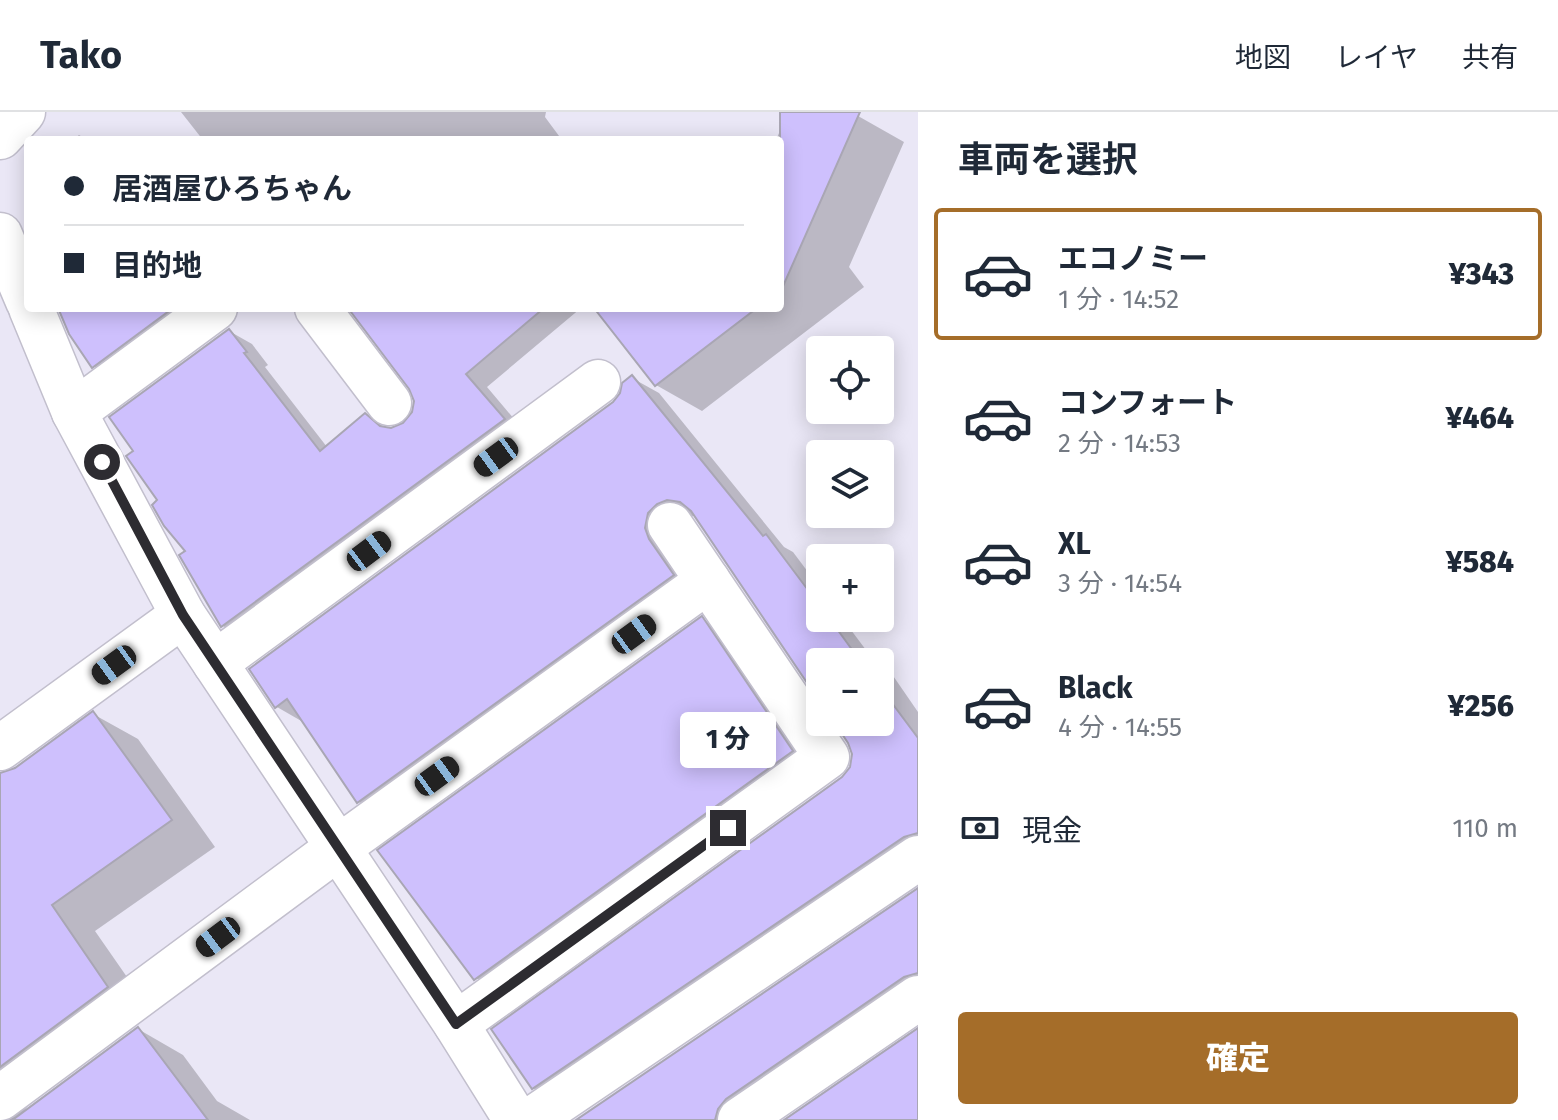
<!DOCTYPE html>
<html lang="ja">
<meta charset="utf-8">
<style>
:root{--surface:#fff;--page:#f2f2f3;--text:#1f2937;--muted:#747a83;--line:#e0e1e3;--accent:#a56d29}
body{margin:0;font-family:"Fira Sans","Noto Sans JP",sans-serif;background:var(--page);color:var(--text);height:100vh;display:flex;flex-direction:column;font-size:30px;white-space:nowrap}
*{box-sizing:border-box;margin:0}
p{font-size:26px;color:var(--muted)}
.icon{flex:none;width:44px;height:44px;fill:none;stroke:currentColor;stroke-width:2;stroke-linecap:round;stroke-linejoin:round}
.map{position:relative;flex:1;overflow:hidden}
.sheet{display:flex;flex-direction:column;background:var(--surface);width:640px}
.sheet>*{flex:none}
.guide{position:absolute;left:24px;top:24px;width:760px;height:176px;border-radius:8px;box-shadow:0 4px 20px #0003;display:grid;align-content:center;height:176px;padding:0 40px;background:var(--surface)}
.fabs{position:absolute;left:806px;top:224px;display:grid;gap:16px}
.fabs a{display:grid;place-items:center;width:88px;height:88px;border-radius:8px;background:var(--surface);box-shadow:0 4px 20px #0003;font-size:40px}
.end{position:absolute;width:36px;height:36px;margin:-18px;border:10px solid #2d2c31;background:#fff;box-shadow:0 0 0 4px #fff}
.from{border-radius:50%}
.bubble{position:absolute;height:56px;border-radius:8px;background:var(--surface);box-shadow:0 4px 20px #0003;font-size:26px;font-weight:800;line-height:56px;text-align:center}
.car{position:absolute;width:24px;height:48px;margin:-24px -12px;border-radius:10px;box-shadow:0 0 6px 2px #0007;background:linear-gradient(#222 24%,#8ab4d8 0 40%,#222 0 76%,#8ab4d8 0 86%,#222 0)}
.guide b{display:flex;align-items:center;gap:28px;height:76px;font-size:30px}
.guide b+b{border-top:2px solid var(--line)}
.guide i{width:20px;height:20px;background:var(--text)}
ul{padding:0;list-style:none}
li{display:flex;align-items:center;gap:24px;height:132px;margin:0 16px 12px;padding:0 24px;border:4px solid transparent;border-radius:8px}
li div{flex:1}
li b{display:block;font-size:30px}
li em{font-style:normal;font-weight:800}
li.active{border-color:var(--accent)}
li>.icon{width:72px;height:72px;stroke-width:1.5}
h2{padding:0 40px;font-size:36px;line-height:96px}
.pay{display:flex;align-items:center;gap:20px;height:88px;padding:0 40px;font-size:30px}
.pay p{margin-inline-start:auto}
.button{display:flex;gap:16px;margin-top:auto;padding:16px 40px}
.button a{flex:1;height:92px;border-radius:8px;background:var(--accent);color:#fff;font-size:32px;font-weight:800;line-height:92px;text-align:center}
header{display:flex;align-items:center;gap:48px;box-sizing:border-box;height:112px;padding:0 40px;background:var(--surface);border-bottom:2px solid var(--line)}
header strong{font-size:38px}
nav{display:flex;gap:44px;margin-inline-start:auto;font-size:28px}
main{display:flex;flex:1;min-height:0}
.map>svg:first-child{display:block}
</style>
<header>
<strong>Tako</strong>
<nav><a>地図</a><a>レイヤ</a><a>共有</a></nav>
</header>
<main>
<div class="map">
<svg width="918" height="1008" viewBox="0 0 918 1008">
<rect width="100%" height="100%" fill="#eae7f6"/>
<g fill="#0003">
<polygon points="181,0 546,0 545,5 562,28 203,28"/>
<polygon points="788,0 851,0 904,30 849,155 864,175 702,299 656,273 650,196 780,196 780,28 776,28"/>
<polygon points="79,23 87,28 73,28"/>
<polygon points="60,196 205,196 111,265 93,254"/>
<polygon points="351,196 581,196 487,275 526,321 245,527 223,514 182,444 187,440 160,389 229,219 252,232 268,253 265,255 327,335 365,303 389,318 405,313 414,302 416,288 411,275"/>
<polygon points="632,266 659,281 784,435 793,440 820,476 820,506 842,506 872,546 879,550 820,550 820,586 696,403 684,407 699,479 385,705 359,690 303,610 277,595 614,292"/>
<polygon points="702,507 722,519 812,651 496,878 476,866"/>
<polygon points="880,550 887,555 918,600 918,749 560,991 533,976 843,667 852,656 854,642 850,630 836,610 880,610"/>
<polygon points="93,602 138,627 215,735 95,819 152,901 30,991 21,1003 138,917 183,943 217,989 250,1008 0,1008 0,678"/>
<polygon points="918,779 918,889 748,1008 579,1008"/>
</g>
<g fill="#cec0fd" stroke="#a9a6b4" stroke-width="2">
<polygon points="780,0 860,0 780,181"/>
<polygon points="58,196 173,196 92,256 69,222"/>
<polygon points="348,196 544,196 466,262 505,307 221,515 179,443 185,439 164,414 152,393 157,388 126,344 133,339 109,305 229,217 247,240 244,241 320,339 365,301 380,314 391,316 403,311 412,300 414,289 409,277"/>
<polygon points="594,196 757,196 655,274"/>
<polygon points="632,263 763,424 766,422 820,494 820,506 829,506 861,550 820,550 820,590 691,399 680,390 667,388 657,392 648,401 645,416 649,427 674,463 357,691 287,587 275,596 249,557 613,290 620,281 622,271"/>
<polygon points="702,504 793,639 474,868 377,738"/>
<polygon points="880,575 918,626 918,721 904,725 532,977 491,917 842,665 850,655 852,642 848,631 834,610 880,610"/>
<polygon points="93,599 172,708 52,793 108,875 0,955 0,661 15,656"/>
<polygon points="918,776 918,861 904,865 726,987 718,997 715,1008 576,1008"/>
<polygon points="138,915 208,1008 10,1008 15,1006"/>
<polygon points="918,916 918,1008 784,1008"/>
</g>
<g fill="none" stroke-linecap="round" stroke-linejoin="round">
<g stroke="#c2bfcd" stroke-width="47">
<g id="minor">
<polyline points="0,25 23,0"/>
<polyline points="0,123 28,189"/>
<polyline points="31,196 74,300 183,503 456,912 516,1008"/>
<polyline points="317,196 389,291"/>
<polyline points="74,300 215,196"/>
<polyline points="215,551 598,270"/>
<polyline points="0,636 183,503"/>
<polyline points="456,912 827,645 670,413"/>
<polyline points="0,986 339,735 708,469"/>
<polyline points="531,1008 918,746"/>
<polyline points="740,1008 918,886"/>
</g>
</g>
<use href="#minor" stroke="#fff" stroke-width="44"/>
</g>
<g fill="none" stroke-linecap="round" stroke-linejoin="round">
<polyline stroke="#2d2c31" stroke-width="10" points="102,350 183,503 456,912 728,716"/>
</g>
</svg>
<div class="fabs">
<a><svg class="icon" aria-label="locate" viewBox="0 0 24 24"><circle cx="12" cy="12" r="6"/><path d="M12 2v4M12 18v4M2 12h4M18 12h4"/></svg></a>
<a><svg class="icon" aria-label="layers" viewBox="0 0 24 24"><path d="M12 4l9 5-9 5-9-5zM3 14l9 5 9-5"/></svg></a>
<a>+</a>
<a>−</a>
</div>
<i class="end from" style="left:102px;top:350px"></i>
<i class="end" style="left:728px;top:716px"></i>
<div class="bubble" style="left:680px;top:600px;width:96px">1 分</div>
<i class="car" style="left:496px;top:345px;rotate:234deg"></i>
<i class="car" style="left:369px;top:439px;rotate:53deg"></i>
<i class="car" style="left:634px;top:522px;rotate:54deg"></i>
<i class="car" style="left:114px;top:553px;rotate:234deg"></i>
<i class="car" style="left:437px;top:664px;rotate:54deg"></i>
<i class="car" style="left:218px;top:825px;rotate:233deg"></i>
<div class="guide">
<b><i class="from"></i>居酒屋ひろちゃん</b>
<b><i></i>目的地</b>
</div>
</div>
<section class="sheet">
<h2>車両を選択</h2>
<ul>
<li class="active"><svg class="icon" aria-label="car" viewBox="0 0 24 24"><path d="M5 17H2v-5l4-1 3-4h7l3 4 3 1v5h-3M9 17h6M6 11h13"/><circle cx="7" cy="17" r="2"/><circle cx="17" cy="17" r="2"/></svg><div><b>エコノミー</b><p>1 分 · 14:52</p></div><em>¥343</em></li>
<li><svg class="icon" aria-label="car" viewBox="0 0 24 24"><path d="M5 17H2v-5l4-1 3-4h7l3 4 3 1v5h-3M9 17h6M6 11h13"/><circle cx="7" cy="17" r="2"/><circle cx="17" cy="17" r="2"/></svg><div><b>コンフォート</b><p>2 分 · 14:53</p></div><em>¥464</em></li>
<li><svg class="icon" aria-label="car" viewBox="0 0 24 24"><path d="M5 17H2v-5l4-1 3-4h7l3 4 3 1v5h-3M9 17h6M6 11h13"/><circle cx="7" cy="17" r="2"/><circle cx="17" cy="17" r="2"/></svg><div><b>XL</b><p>3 分 · 14:54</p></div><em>¥584</em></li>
<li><svg class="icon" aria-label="car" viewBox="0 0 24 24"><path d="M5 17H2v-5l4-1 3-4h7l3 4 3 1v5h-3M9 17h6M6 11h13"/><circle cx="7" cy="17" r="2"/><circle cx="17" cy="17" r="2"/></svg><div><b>Black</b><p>4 分 · 14:55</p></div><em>¥256</em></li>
</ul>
<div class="pay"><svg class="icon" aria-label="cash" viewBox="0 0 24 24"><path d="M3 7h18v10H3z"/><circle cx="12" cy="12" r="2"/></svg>現金<p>110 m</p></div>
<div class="button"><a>確定</a></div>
</section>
</main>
